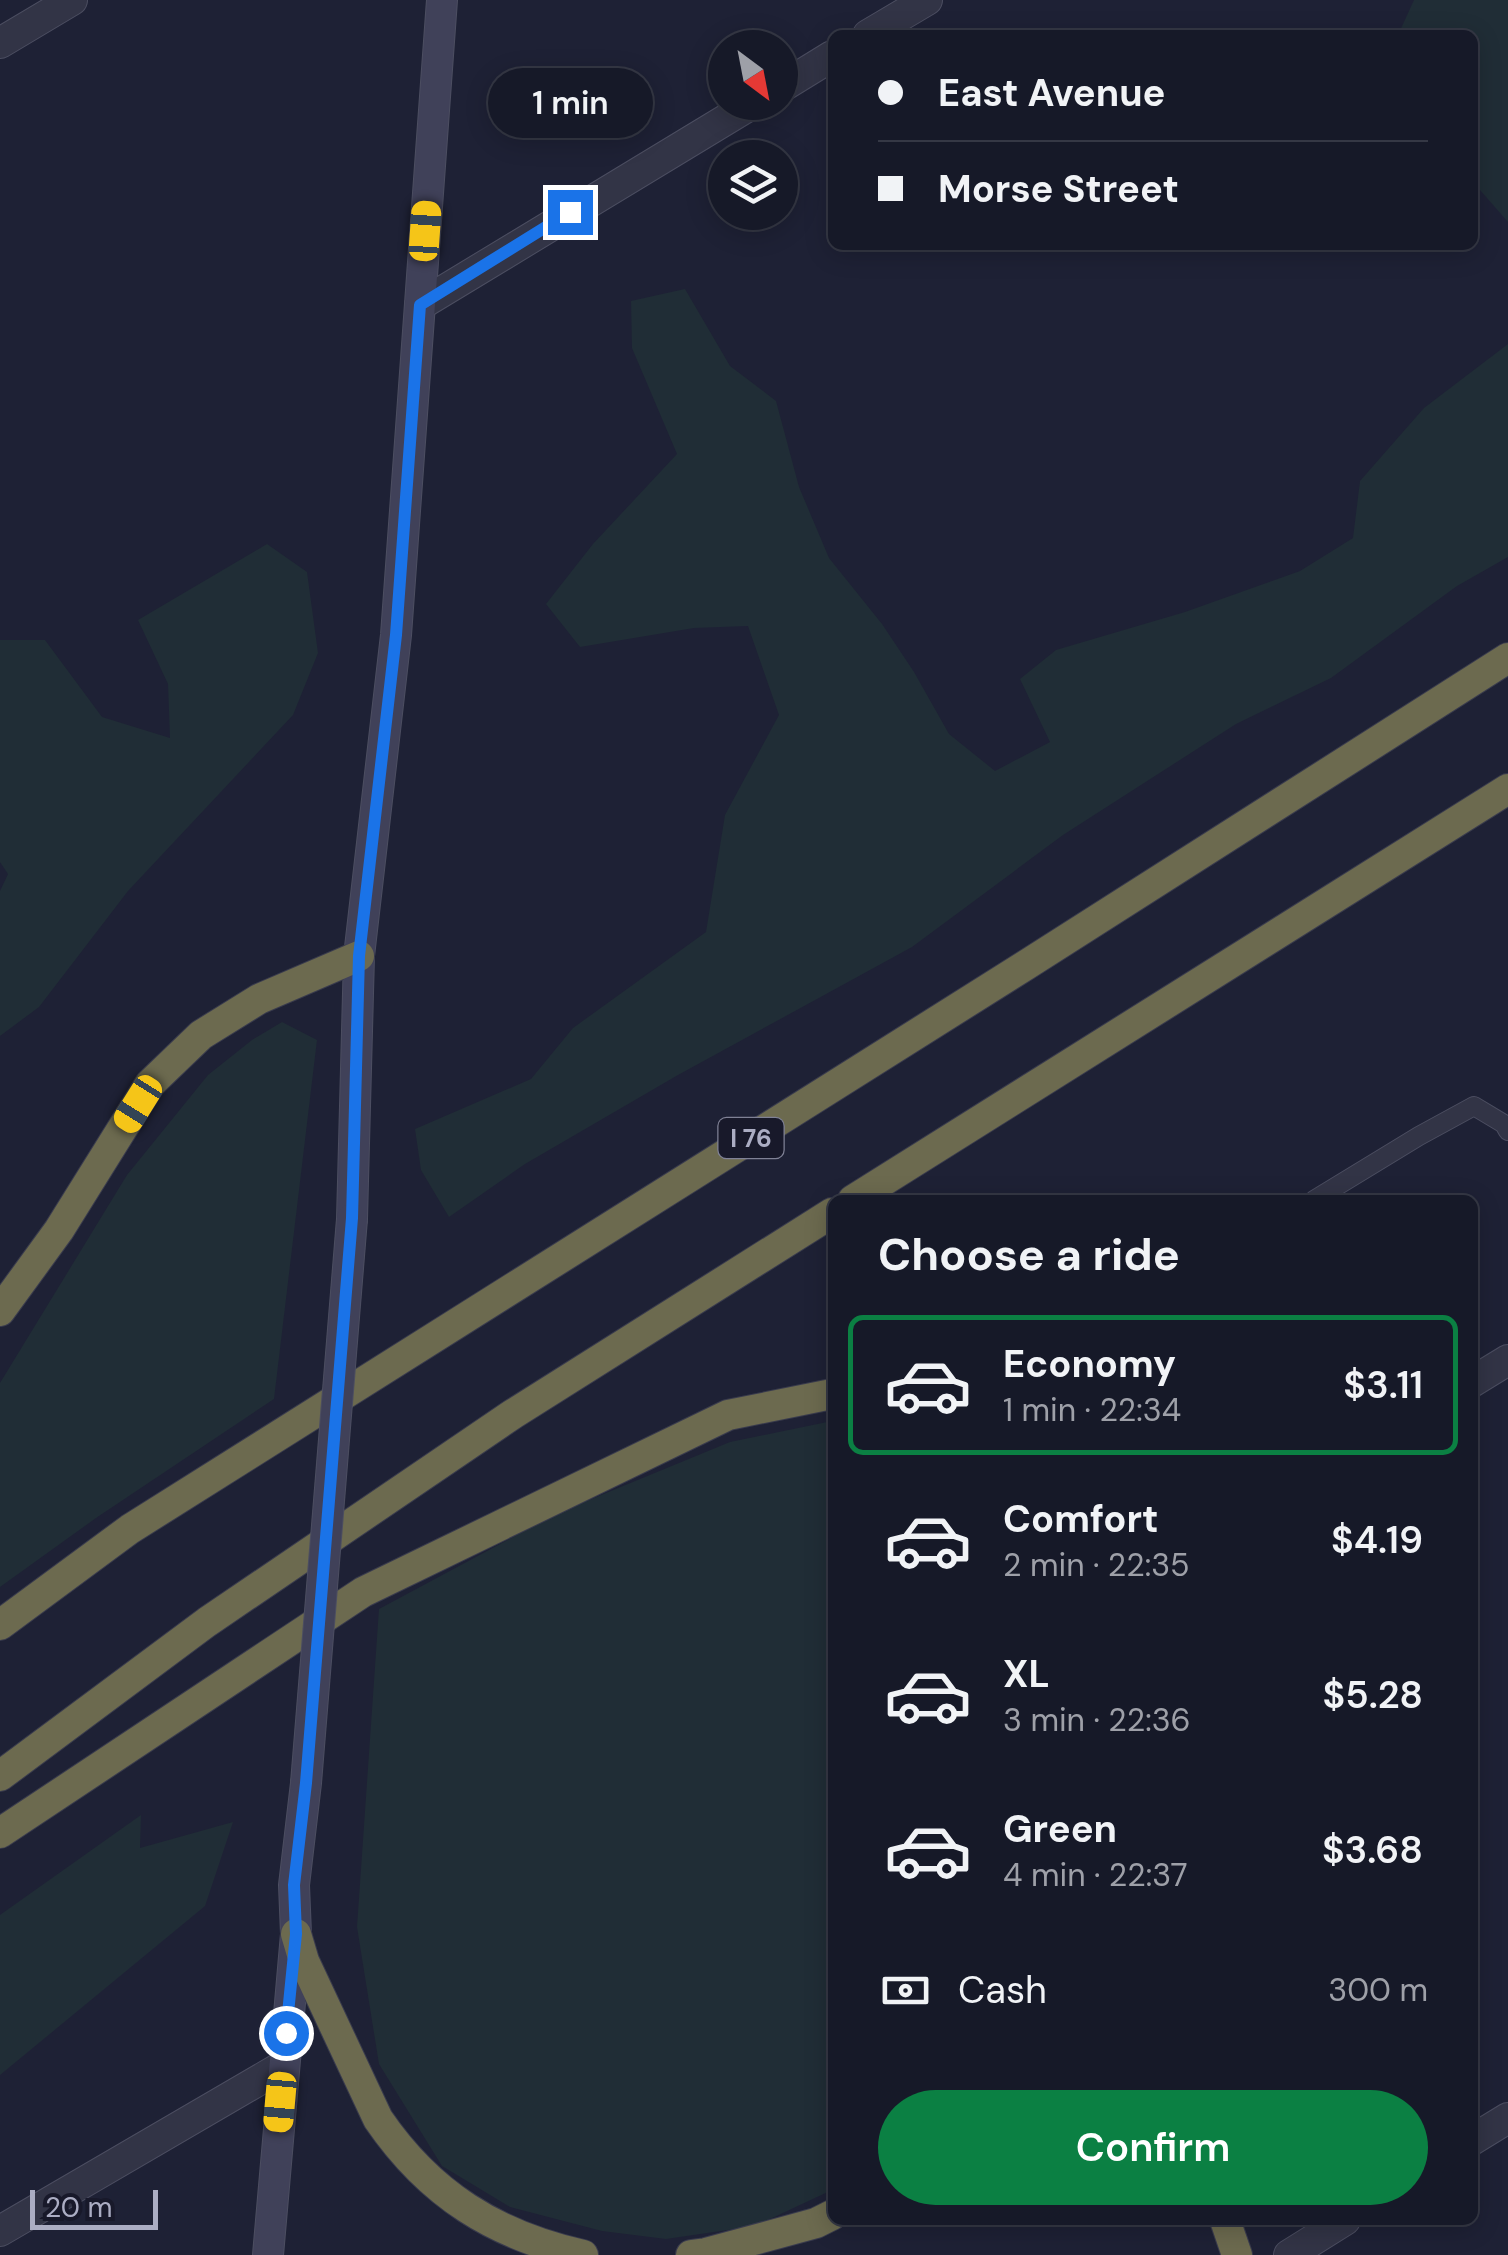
<!DOCTYPE html>
<meta charset="utf-8">
<style>
:root{--surface:#161928;--page:#232634;--text:#f1f3f6;--muted:#9ea0a8;--line:#353845;--accent:#0b8043}
body{margin:0;font-family:"DM Sans",sans-serif;background:var(--page);color:var(--text);height:100vh;display:flex;flex-direction:column;font-size:38px;white-space:nowrap}
*{box-sizing:border-box;margin:0}
p{font-size:32px;color:var(--muted)}
.icon{flex:none;width:55px;height:55px;fill:none;stroke:currentColor;stroke-width:2;stroke-linecap:round;stroke-linejoin:round}
.map{position:relative;flex:1;overflow:hidden}
.side{position:absolute;left:828px;top:1195px;width:650px;height:1030px;display:flex;flex-direction:column;background:var(--surface);border-radius:15px;box-shadow:0 5px 25px #0003,0 0 0 2px var(--line)}
.side>*{flex:none}
.top-card{position:absolute;left:828px;top:30px;width:650px;height:220px;border-radius:15px;box-shadow:0 5px 25px #0003,0 0 0 2px var(--line);display:grid;align-content:center;height:220px;padding:0 50px;background:var(--surface)}
.needle{width:65px;rotate:148deg}
.fabs{position:absolute;left:708px;top:30px;display:grid;gap:20px}
.fabs a{display:grid;place-items:center;width:90px;height:90px;border-radius:50%;background:var(--surface);box-shadow:0 5px 25px #0003,0 0 0 2px var(--line);font-size:50px}
.scale{position:absolute;left:30px;bottom:25px;width:128px;box-sizing:border-box;padding-left:10px;border:5px solid #abadc3;border-top:0;font-size:28px;line-height:35px;white-space:nowrap;color:#abadc3;-webkit-text-stroke:8px #18192a;paint-order:stroke}
.end{position:absolute;width:45px;height:45px;margin:-22px;border:12px solid #1a73e8;background:#fff;box-shadow:0 0 0 5px #fff}
.from{border-radius:50%}
.bubble{position:absolute;height:70px;border-radius:35px;background:var(--surface);box-shadow:0 5px 25px #0003,0 0 0 2px var(--line);font-size:32px;font-weight:600;line-height:70px;text-align:center}
.car{position:absolute;width:30px;height:60px;margin:-30px -15px;border-radius:12px;box-shadow:0 0 8px 2px #0007;background:linear-gradient(#f5c518 24%,#345 0 40%,#f5c518 0 76%,#345 0 86%,#f5c518 0)}
.top-card b{display:flex;align-items:center;gap:35px;height:95px;font-size:38px}
.top-card b+b{border-top:2px solid var(--line)}
.top-card i{width:25px;height:25px;background:var(--text)}
ul{padding:0;list-style:none}
li{display:flex;align-items:center;gap:30px;height:140px;margin:0 20px 15px;padding:0 30px;border:5px solid transparent;border-radius:15px}
li div{flex:1}
li b{display:block;font-size:38px}
li em{font-style:normal;font-weight:600}
li.on{border-color:var(--accent)}
li>.icon{width:90px;height:90px;stroke-width:1.5}
h2{padding:0 50px;font-size:45px;line-height:120px}
.pay{display:flex;align-items:center;gap:25px;height:110px;padding:0 50px;font-size:38px}
.pay p{margin-inline-start:auto}
.action{display:flex;gap:20px;margin-top:auto;padding:20px 50px}
.action a{flex:1;height:115px;border-radius:60px;background:var(--accent);color:#fff;font-size:40px;font-weight:600;line-height:115px;text-align:center}
.map>svg:first-child{display:block}
</style>
<div class="map">
<svg width="1508" height="2255" viewBox="0 0 1508 2255">
<rect width="100%" height="100%" fill="#1e2135"/>
<g fill="#202d36">
<polygon points="1414,0 1508,0 1508,222 1473,182 1472,35 1398,35"/>
<polygon points="685,289 730,366 776,401 799,487 829,558 882,624 914,672 949,734 995,771 1050,742 1020,679 1056,650 1185,612 1300,571 1353,538 1360,481 1424,408 1508,344 1508,557 1457,586 1331,678 1236,724 1063,835 912,947 678,1075 525,1164 449,1217 421,1170 415,1129 531,1079 573,1028 706,932 725,815 779,715 748,626 694,628 580,647 546,604 593,544 677,454 632,348 631,301"/>
<polygon points="267,544 307,572 318,653 293,715 128,891 39,1007 0,1036 0,891 8,874 0,862 0,640 45,640 102,717 170,738 168,684 138,620"/>
<polygon points="282,1022 317,1040 274,1399 96,1518 0,1587 0,1383 127,1175 208,1075 252,1040"/>
<polygon points="832,1421 832,2190 755,2226 666,2239 602,2231 510,2207 442,2166 379,2064 357,1927 379,1609 560,1512 730,1442"/>
<polygon points="141,1815 140,1848 233,1822 205,1906 0,2075 0,1915"/>
</g>
<g fill="none" stroke-linecap="round" stroke-linejoin="round">
<g stroke="#4c4e61" stroke-width="20">
<polyline id="service" points="1314,1200 1419,1136 1474,1106 1504,1124 1508,1131"/>
</g>
<g stroke="#4c4e61" stroke-width="32">
<g id="minor">
<polyline points="0,43 72,0"/>
<polyline points="1472,1382 1508,1360"/>
<polyline points="1472,2140 1508,2118"/>
<polyline points="0,2231 283,2066"/>
<polyline points="1289,2255 1345,2220"/>
</g>
</g>
<g stroke="#4c4e61" stroke-width="32">
<g id="tertiary">
<polyline points="868,35 927,0"/>
<polyline points="780,88 832,56"/>
<polyline points="420,305 755,102"/>
</g>
</g>
<g stroke="#4c4e61" stroke-width="32">
<g id="secondary">
<polyline points="352,1219 359,956 396,635 442,0"/>
<polyline points="268,2255 296,1934 294,1885 306,1783"/>
</g>
</g>
<g stroke="#393b4d" stroke-width="32">
<g id="motorway">
<polyline points="853,1200 1508,789"/>
<polyline points="0,1311 59,1230 150,1084 201,1035 259,999 359,956"/>
<polyline points="0,1625 130,1529 1026,965 1508,658"/>
<polyline points="0,1776 207,1622 513,1414 832,1213"/>
<polyline points="0,1833 363,1592 728,1415 832,1394"/>
<path d="M296,1934L304,1961L378,2119C430,2195 495,2235 583,2255"/>
<polyline points="1225,2220 1237,2255"/>
<polyline points="691,2255 706,2253 816,2223 832,2215"/>
</g>
</g>
<use href="#service" stroke="#323446" stroke-width="18"/>
<use href="#minor" stroke="#323446" stroke-width="30"/>
<use href="#tertiary" stroke="#323446" stroke-width="30"/>
<use href="#secondary" stroke="#404159" stroke-width="30"/>
<use href="#motorway" stroke="#6c6a4f" stroke-width="30"/>
<g stroke="#4c4e61" stroke-width="32" stroke-linecap="butt">
<polyline id="secondary-bridge" points="306,1783 352,1219"/>
</g>
<use href="#secondary-bridge" stroke="#404159" stroke-width="30"/>
</g>
<g fill="none" stroke-linecap="round" stroke-linejoin="round">
<polyline stroke="#1a73e8" stroke-width="12" points="286,2033 296,1934 294,1885 306,1783 352,1218 359,956 396,635 420,305 570,212"/>
</g>
<g text-anchor="middle" stroke-width="9" stroke-linejoin="round" paint-order="stroke">
<rect fill="#18192a" stroke="#7f8195" stroke-width="2.5" x="718.5" y="1118" width="65" height="40" rx="8"/>
<g font-size="25" font-weight="bold" fill="#abadc3">
<text x="751" y="1147">I 76</text>
</g>
</g>
</svg>
<div class="fabs">
<a><svg class="needle" viewBox="-14 -14 28 28"><path d="M0-13l5 13h-10z" fill="#e53935"/><path d="M0 13l5-13h-10z" fill="#9ea0a8"/></svg></a>
<a><svg class="icon" aria-label="layers" viewBox="0 0 24 24"><path d="M12 4l9 5-9 5-9-5zM3 14l9 5 9-5"/></svg></a>
</div>
<div class="scale">20 m</div>
<i class="end from" style="left:286px;top:2033px"></i>
<i class="end" style="left:570px;top:212px"></i>
<div class="bubble" style="left:488px;top:68px;width:165px">1 min</div>
<i class="car" style="left:425px;top:231px;rotate:4deg"></i>
<i class="car" style="left:138px;top:1104px;rotate:212deg"></i>
<i class="car" style="left:280px;top:2102px;rotate:185deg"></i>
<div class="top-card">
<b><i class="from"></i>East Avenue</b>
<b><i></i>Morse Street</b>
</div>
<section class="side">
<h2>Choose a ride</h2>
<ul>
<li class="on"><svg class="icon" aria-label="car" viewBox="0 0 24 24"><path d="M5 17H2v-5l4-1 3-4h7l3 4 3 1v5h-3M9 17h6M6 11h13"/><circle cx="7" cy="17" r="2"/><circle cx="17" cy="17" r="2"/></svg><div><b>Economy</b><p>1 min · 22:34</p></div><em>$3.11</em></li>
<li><svg class="icon" aria-label="car" viewBox="0 0 24 24"><path d="M5 17H2v-5l4-1 3-4h7l3 4 3 1v5h-3M9 17h6M6 11h13"/><circle cx="7" cy="17" r="2"/><circle cx="17" cy="17" r="2"/></svg><div><b>Comfort</b><p>2 min · 22:35</p></div><em>$4.19</em></li>
<li><svg class="icon" aria-label="car" viewBox="0 0 24 24"><path d="M5 17H2v-5l4-1 3-4h7l3 4 3 1v5h-3M9 17h6M6 11h13"/><circle cx="7" cy="17" r="2"/><circle cx="17" cy="17" r="2"/></svg><div><b>XL</b><p>3 min · 22:36</p></div><em>$5.28</em></li>
<li><svg class="icon" aria-label="car" viewBox="0 0 24 24"><path d="M5 17H2v-5l4-1 3-4h7l3 4 3 1v5h-3M9 17h6M6 11h13"/><circle cx="7" cy="17" r="2"/><circle cx="17" cy="17" r="2"/></svg><div><b>Green</b><p>4 min · 22:37</p></div><em>$3.68</em></li>
</ul>
<div class="pay"><svg class="icon" aria-label="cash" viewBox="0 0 24 24"><path d="M3 7h18v10H3z"/><circle cx="12" cy="12" r="2"/></svg>Cash<p>300 m</p></div>
<div class="action"><a>Confirm</a></div>
</section>
</div>
